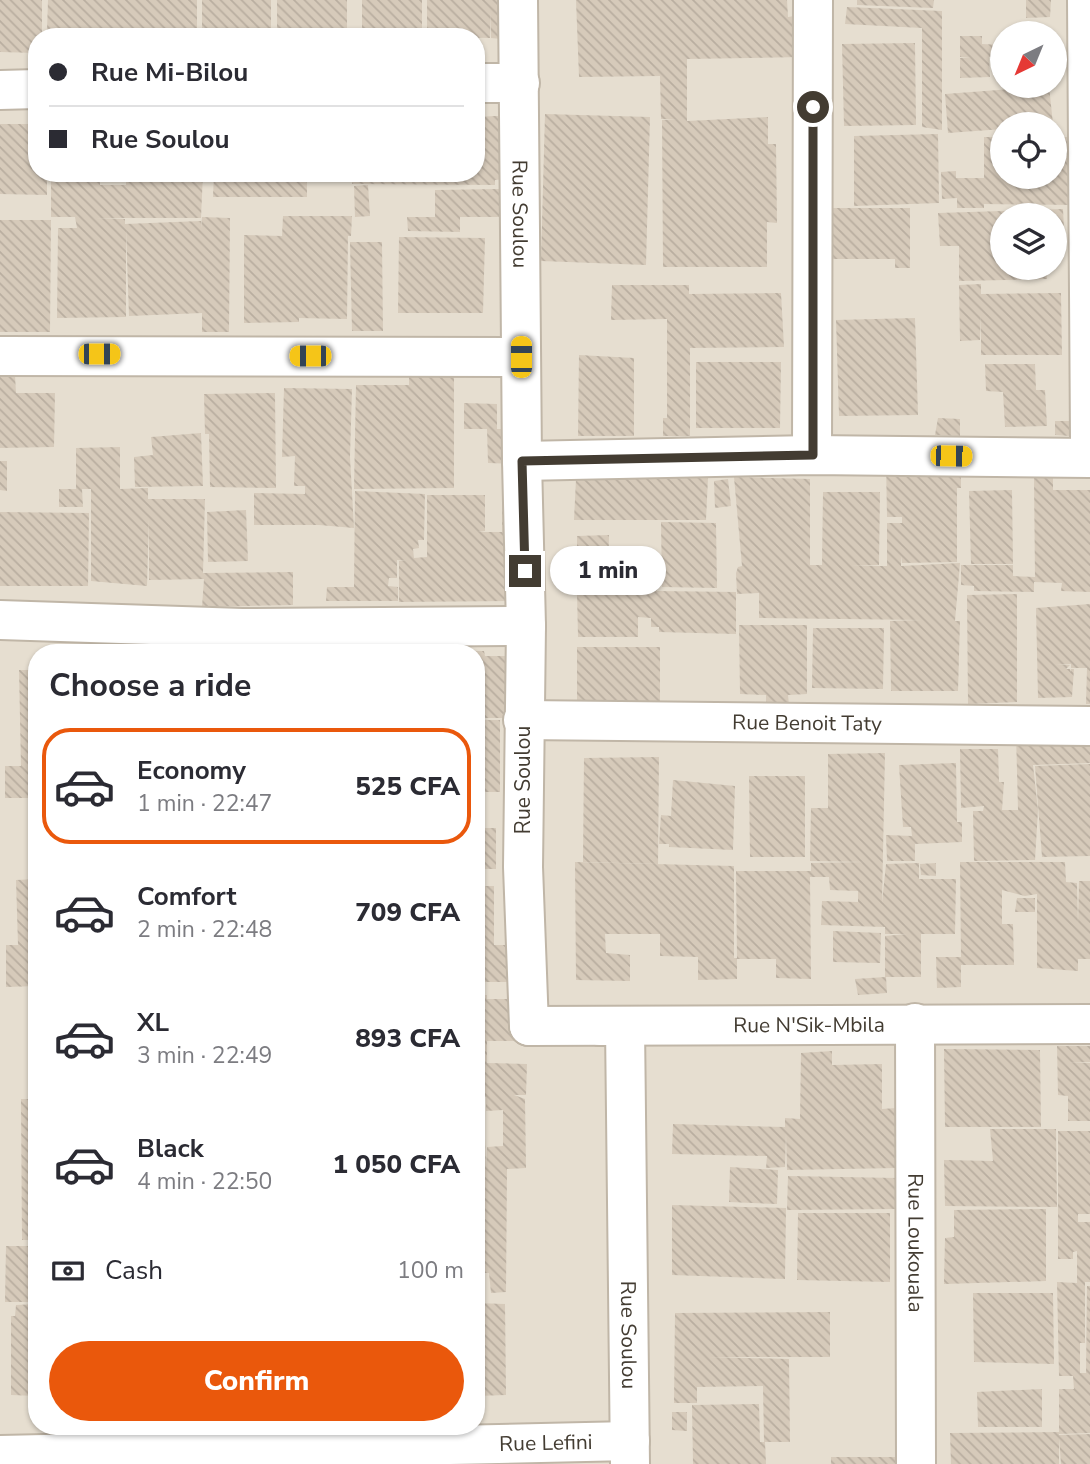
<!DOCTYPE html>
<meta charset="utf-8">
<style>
:root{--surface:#fff;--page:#f7f7f7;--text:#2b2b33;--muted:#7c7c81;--line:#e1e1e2;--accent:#ea580c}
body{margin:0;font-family:"Nunito Sans",sans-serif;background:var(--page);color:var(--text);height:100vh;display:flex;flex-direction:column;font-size:26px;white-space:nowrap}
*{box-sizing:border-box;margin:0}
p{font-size:23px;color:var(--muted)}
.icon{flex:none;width:38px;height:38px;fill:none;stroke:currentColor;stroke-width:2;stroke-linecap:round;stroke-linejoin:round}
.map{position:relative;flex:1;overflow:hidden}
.side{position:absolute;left:28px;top:644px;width:457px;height:791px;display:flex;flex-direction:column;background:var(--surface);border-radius:28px;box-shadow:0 2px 5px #0004}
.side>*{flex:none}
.hud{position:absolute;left:28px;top:28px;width:457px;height:154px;border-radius:28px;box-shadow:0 2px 5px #0004;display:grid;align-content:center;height:154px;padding:0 21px;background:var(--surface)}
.needle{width:46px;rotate:223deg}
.controls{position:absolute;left:990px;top:21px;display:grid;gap:14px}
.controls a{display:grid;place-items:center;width:77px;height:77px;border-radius:50%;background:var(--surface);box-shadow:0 2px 5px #0004;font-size:35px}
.end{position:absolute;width:32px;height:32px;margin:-16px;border:9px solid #433c32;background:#fff;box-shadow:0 0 0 4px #fff}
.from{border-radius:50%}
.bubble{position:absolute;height:49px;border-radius:24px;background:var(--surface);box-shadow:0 2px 5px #0004;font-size:23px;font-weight:800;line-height:49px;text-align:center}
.car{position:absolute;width:21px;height:42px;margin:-21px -10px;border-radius:9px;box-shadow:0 0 5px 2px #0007;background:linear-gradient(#f5c518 24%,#345 0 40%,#f5c518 0 76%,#345 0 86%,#f5c518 0)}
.hud b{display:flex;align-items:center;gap:24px;height:66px;font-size:26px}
.hud b+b{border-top:2px solid var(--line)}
.hud i{width:18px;height:18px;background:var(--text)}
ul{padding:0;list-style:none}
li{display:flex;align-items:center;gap:21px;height:116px;margin:0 14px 10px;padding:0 7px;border:4px solid transparent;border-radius:28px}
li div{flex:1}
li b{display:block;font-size:26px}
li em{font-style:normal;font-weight:800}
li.active{border-color:var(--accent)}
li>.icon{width:63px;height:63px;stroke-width:1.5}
h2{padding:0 21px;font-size:32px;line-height:84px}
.pay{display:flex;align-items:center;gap:18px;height:77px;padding:0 21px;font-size:26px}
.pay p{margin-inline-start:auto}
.action{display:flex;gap:14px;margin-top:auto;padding:14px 21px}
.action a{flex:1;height:80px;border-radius:42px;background:var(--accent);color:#fff;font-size:28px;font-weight:800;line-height:80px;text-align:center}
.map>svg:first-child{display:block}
</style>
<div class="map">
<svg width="1090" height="1464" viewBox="0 0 1090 1464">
<defs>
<pattern id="building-back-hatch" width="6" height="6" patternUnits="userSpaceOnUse" patternTransform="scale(1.75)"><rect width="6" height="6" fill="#d6caba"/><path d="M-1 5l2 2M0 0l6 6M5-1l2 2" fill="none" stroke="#b9aea0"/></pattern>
</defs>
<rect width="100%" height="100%" fill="#f1ece2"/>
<path fill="#e6ded0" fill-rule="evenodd" d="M0,0H1090V1464H0ZM1003,33H1055V86H1003ZM37,37H476V173H37ZM1003,124H1055V177H1003ZM1003,215H1055V268H1003ZM37,653H476V1426H37Z"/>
<g fill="url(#building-back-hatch)">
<polygon points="0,0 42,0 42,37 37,37 37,53 0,52"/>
<polygon points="48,0 197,0 197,37 124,37 124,30 47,30"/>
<rect x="202" y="0" width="69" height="37"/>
<rect x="277" y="0" width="70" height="37"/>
<rect x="362" y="0" width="60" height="37"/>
<polygon points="427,0 502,0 502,39 491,38 491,12 490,38 427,37"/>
<polygon points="576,0 787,0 788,17 802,15 802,57 687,59 687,121 768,117 768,144 776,144 777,223 767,222 767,267 663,267 662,120 677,119 661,119 660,76 579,77"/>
<polygon points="857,0 934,0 933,8 857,5"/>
<polygon points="1026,0 1051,0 1050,17 1026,18"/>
<polygon points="847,7 942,11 942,130 922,127 922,28 845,24"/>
<polygon points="960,36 982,36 982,44 1003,45 1003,57 989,57 990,77 960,78 960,58 971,58 960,57"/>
<polygon points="915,43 916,125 844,126 842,44"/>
<polygon points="1049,86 1053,124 1003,124 1003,129 948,133 945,94"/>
<polygon points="545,114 650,117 646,265 541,261"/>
<polygon points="495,116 501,116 515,178 495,180 495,185 352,184 352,173 476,173 476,117"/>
<polygon points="0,124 37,124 37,173 47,173 47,195 0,194"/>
<polygon points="938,134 939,203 854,206 854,136"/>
<polygon points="984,137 1003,137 1003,177 1055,177 1055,137 1071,137 1073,205 984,204 984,208 957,208 957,198 942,199 941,172 956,171 956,178 984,178"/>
<polygon points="51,173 100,173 100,185 126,185 126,173 203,173 201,218 96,218 125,219 125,224 201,221 201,228 202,217 230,218 229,332 202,332 202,313 129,316 126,229 126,317 57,318 58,228 77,228 75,217 51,217"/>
<polygon points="214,173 307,173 307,197 213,197"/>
<polygon points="368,185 370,216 355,217 354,186"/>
<polygon points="500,189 500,217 460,217 460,232 408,231 407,217 435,217 435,190"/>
<polygon points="825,208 910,208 910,268 895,268 895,259 825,259"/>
<polygon points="1063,209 1065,249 1055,249 1055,215 1003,215 1003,268 1047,268 1047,279 959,281 959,246 940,246 938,213"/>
<polygon points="283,216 352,216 351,236 348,236 347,319 299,318 299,322 244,323 244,235 282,236"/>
<polygon points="0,220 51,220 50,332 0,332"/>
<polygon points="399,237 485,238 483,313 398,313"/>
<polygon points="350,242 382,242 383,331 352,331"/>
<polygon points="981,284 981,294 1061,293 1062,355 981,355 981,315 980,340 960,341 959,285"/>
<polygon points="612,285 689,285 689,294 781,293 784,347 690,348 690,436 663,436 663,418 667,418 667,319 611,320"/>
<polygon points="915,318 918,415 839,416 836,320"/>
<polygon points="579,355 634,358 634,436 578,436"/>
<polygon points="696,362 781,362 780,428 696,428"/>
<polygon points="985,364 1035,364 1036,390 1045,390 1047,426 1005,427 1003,392 986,391"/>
<polygon points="409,373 454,375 454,488 354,489 356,385 409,385"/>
<polygon points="0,375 15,375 16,393 55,393 54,447 0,448"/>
<polygon points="284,388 352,389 350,457 354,528 319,525 254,525 254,493 305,494 305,486 294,486 295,456 282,457"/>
<polygon points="275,393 276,488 210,487 209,434 205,434 204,394"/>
<polygon points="464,403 497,404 497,429 516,429 515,464 488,463 487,429 464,429"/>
<polygon points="938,418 960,419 960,436 935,435"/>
<polygon points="1055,421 1071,421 1070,436 1055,435"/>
<polygon points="201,433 203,486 135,487 134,457 153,455 151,437"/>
<polygon points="120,447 120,489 148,488 148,499 205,499 203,573 293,572 293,605 202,607 204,579 149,580 149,519 147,586 91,581 91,489 82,489 83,507 59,507 59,489 76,489 76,448"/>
<polygon points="0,461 7,461 7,491 0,490"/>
<polygon points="961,461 961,488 957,488 957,562 902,563 901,556 901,566 960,563 955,621 960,621 958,691 891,691 890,621 922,620 759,618 759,593 737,594 736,573 738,567 742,566 734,477 810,479 810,565 822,565 823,492 880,492 879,565 851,566 887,566 887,523 902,523 902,517 887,517 886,462"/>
<polygon points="1053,477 1053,490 1090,490 1090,592 1061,591 1062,583 1034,582 1034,592 974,591 974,586 961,585 961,565 1013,565 1013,576 1035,577 1034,478"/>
<polygon points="708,478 706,520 574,520 576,479"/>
<polygon points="728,479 731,506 715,508 714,481"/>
<polygon points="521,483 521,601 399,602 399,561 406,561 397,560 397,578 389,578 388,586 398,587 398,601 326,601 327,587 354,587 355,491 425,494 424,540 418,540 419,548 413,549 414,558 427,557 427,495 485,495 485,531 478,532 502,532 502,484"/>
<polygon points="1012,490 1013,564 971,564 969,491"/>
<polygon points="246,510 248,561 208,562 207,512"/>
<polygon points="0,512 89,513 88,586 0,586"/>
<polygon points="661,522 716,523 717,588 662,587"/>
<polygon points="609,535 608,591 577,590 577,536"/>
<polygon points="611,556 656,556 657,591 736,592 736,634 659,632 659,627 651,627 651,618 638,617 638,637 578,637 577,593 639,592 609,589"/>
<polygon points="1017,594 1017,702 968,704 967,595"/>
<polygon points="1090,604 1090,704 1086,704 1087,668 1071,668 1071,664 1056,665 1070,665 1066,669 1070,669 1070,672 1071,669 1074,669 1072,697 1038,698 1036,608"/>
<polygon points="739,625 807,625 807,694 788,695 789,705 766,706 766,695 740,694"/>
<polygon points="813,628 884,628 883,689 812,688"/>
<polygon points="172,645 195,647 195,653 171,653"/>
<polygon points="577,647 660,647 660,709 577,707"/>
<polygon points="476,651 484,651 485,656 505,656 505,666 519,666 517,712 505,711 504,718 476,718"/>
<polygon points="19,670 37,670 37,798 5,798 5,766 21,766"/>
<rect x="476" y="720" width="24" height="72"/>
<polygon points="1016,733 1090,734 1090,763 1033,765 1038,810 1035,860 974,861 973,811 983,811 984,806 961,808 960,749 998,749 999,782 1004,782 1002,810 1018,810"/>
<polygon points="885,753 882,903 886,864 919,863 919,879 956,879 955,934 921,934 921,977 886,977 887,993 858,995 855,979 885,977 885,936 907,934 885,934 885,927 821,925 822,901 858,902 858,891 830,890 829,877 810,877 811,979 776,978 776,959 737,959 736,871 811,871 811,863 866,862 810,861 811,808 828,808 828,754"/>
<polygon points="659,757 658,864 583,862 584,758"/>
<polygon points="956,763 957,822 962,822 962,842 915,844 915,861 887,861 886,835 912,836 911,827 903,827 899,765"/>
<polygon points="1090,764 1090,856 1042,857 1035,766"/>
<polygon points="749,776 805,776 805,857 750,857"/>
<polygon points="673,780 735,786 733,850 669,847 669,844 659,844 661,815 671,816"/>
<rect x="476" y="828" width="20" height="41"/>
<polygon points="575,862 734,866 734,958 737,958 737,979 698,980 698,957 660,956 660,934 605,934 606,953 630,955 630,981 576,980"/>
<polygon points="960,862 1065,862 1066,882 1077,883 1078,924 1079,881 1090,881 1090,959 1078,959 1078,971 1037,968 1037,894 1025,896 1002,890 1002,924 1013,924 1014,965 961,965 961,987 937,988 936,957 961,957"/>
<polygon points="936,863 936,876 921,875 920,864"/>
<polygon points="37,879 37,986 6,987 6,945 18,945 16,880"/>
<polygon points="476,886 494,886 494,945 512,945 512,982 476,982"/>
<polygon points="1017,898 1035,898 1035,912 1015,912"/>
<polygon points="833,931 881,933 880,963 833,962"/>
<polygon points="476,995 487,995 487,999 516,999 514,1041 487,1041 487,1063 527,1064 526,1095 514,1095 525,1099 526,1168 507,1169 506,1292 491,1293 489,1273 476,1273 476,1108 484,1108 486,1169 487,1147 503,1146 503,1110 486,1111 486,1097 476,1097"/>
<polygon points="1057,1046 1090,1046 1090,1062 1069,1063 1090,1063 1090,1121 1068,1121 1068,1096 1058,1095"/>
<polygon points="944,1049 1040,1050 1041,1127 945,1127"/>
<polygon points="832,1051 832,1065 882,1064 882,1109 896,1108 897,1168 787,1170 786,1133 785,1167 766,1168 767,1156 672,1154 673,1124 785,1127 785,1118 800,1119 801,1053"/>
<polygon points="21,1099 37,1099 37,1240 22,1240"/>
<polygon points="990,1129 1056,1129 1057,1207 945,1206 944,1160 993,1161"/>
<polygon points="1058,1131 1090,1131 1090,1214 1078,1214 1078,1222 1090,1222 1090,1282 1085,1282 1085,1343 1080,1343 1080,1373 1086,1373 1087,1286 1090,1286 1090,1433 1059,1434 1059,1389 1074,1389 1073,1376 1059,1376 1057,1282 1077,1283 1077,1251 1073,1252 1073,1259 1058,1259"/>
<polygon points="730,1167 778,1170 777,1204 729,1202"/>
<polygon points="788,1176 897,1178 896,1209 787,1210"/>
<polygon points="672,1205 786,1208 785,1279 672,1275"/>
<polygon points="1046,1209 1046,1281 944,1284 945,1238 954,1237 954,1210"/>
<polygon points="798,1213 890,1213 890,1282 797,1280"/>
<polygon points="6,1246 37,1246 37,1302 5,1302"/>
<polygon points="973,1293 1053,1293 1054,1364 974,1362"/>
<polygon points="476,1303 505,1304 506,1395 476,1396"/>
<polygon points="37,1304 37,1396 11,1395 11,1316 15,1316 16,1305"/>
<polygon points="830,1312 830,1357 709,1357 789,1359 790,1442 764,1442 763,1386 697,1387 697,1403 674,1403 675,1313"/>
<polygon points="1042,1389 1042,1427 978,1427 977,1392"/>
<polygon points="759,1404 760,1442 765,1442 766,1464 693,1464 692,1405"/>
<polygon points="672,1412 687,1412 687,1431 672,1430"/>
<polygon points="1059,1432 1059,1435 1090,1434 1090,1464 1061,1464 1059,1438 1059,1464 951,1464 950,1433"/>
<rect x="831" y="1457" width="73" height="7"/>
</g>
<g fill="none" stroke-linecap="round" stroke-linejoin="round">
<g stroke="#c0b6a7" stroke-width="42">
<g id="street">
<path id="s1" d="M518,0L522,461L526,626L523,867L529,1026"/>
<polyline points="1087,0 1090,440"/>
<polyline points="476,83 520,83"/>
<polyline points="0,90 37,89"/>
<polyline points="0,356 521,357"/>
<polyline points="812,455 813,0"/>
<polyline points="522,461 812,455 1090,458"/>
<polyline points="0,620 242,628 526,626"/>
<path id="s2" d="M523,720L1090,726"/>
<path id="s3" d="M915,1023L916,1464"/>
<path id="s4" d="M529,1026L1090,1024"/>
<path id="s5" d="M600,1026H625L630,1464"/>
<path id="s6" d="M0,1455L630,1441"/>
</g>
</g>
<use href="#street" stroke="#fff" stroke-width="38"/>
</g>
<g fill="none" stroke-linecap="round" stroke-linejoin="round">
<polyline stroke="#433c32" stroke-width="9" points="525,571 522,461 813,455 813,107"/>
</g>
<g text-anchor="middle" stroke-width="6" stroke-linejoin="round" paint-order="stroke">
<g font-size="21" fill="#433c32" stroke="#fff">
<text dy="7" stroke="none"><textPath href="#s1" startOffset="214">Rue Soulou</textPath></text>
<text dy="7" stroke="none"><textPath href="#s2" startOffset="284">Rue Benoit Taty</textPath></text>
<text transform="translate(523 780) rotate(-90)" y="7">Rue Soulou</text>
<text dy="7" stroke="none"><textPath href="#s4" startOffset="280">Rue N'Sik-Mbila</textPath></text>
<text dy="7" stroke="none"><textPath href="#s3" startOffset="220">Rue Loukouala</textPath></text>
<text dy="7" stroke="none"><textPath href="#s5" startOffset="334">Rue Soulou</textPath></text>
<text dy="7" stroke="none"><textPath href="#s6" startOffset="546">Rue Lefini</textPath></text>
</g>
</g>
</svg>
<div class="controls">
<a><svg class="needle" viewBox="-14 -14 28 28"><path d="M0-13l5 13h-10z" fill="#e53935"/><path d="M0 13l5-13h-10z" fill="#7c7c81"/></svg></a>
<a><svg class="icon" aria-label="locate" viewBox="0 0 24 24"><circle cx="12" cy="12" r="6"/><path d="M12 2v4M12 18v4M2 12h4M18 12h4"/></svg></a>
<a><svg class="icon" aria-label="layers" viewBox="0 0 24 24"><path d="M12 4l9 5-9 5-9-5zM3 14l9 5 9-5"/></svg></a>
</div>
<i class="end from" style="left:813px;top:107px"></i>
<i class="end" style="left:525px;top:571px"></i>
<div class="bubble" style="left:550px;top:546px;width:116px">1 min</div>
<i class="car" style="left:99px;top:354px;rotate:90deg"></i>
<i class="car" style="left:310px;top:356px;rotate:270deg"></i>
<i class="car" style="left:521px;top:357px;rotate:0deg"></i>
<i class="car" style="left:951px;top:456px;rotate:91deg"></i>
<div class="hud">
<b><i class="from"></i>Rue Mi-Bilou</b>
<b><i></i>Rue Soulou</b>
</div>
<section class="side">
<h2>Choose a ride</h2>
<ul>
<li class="active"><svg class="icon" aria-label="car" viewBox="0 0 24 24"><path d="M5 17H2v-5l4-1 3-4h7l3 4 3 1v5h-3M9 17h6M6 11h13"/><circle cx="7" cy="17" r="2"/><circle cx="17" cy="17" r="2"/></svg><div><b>Economy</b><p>1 min · 22:47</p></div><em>525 CFA</em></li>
<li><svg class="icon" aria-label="car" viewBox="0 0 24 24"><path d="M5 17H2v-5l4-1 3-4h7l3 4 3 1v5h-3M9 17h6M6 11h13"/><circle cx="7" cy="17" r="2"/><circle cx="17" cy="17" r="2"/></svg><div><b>Comfort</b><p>2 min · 22:48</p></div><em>709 CFA</em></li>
<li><svg class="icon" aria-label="car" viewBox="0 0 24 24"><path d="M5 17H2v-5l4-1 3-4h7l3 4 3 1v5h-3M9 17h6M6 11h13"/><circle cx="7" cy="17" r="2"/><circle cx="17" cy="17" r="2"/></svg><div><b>XL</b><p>3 min · 22:49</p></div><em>893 CFA</em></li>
<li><svg class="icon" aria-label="car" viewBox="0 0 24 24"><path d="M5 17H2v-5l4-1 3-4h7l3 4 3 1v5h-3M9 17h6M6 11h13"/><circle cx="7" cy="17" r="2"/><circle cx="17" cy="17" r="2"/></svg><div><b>Black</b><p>4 min · 22:50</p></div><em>1 050 CFA</em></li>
</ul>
<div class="pay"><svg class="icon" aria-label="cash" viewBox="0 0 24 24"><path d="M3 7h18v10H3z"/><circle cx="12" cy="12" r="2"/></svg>Cash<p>100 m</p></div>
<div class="action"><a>Confirm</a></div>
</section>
</div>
